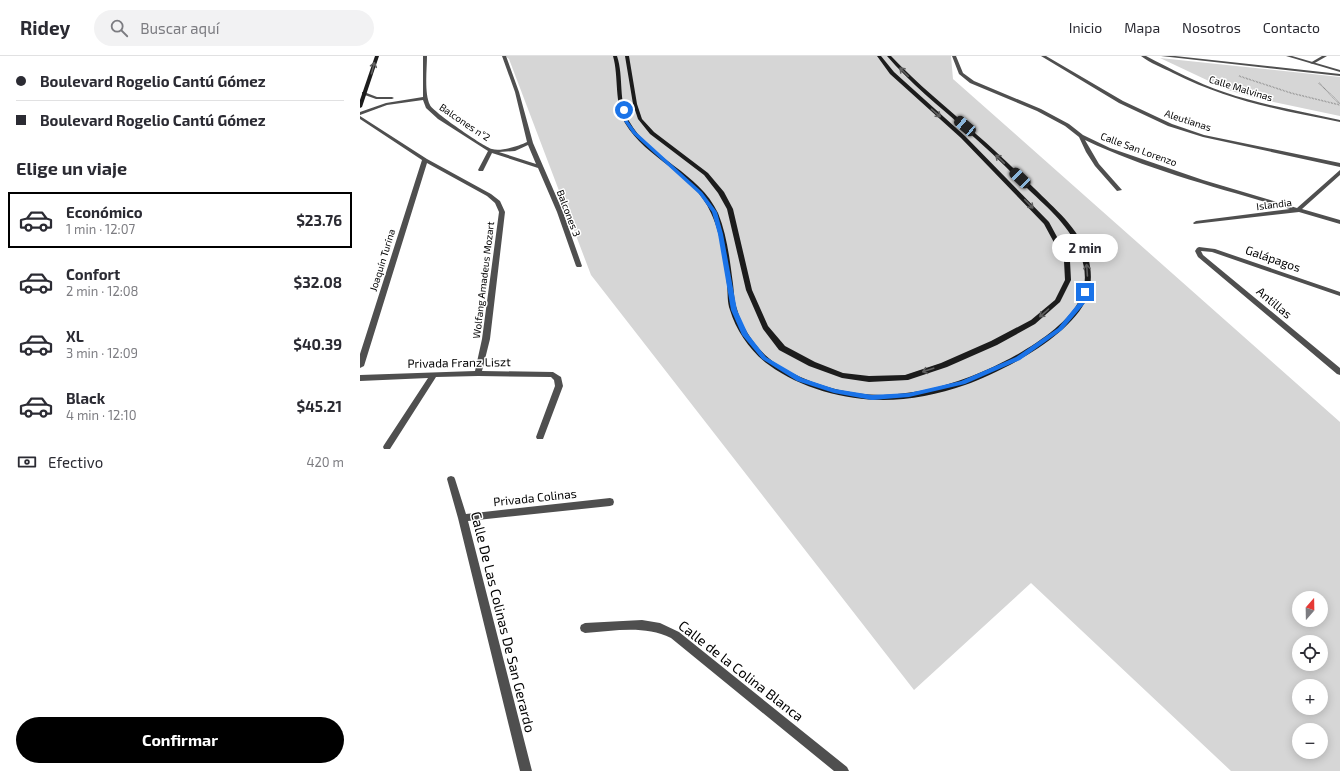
<!DOCTYPE html>
<html lang="es">
<meta charset="utf-8">
<style>
:root{--surface:#fff;--page:#f2f2f3;--text:#2b2b33;--muted:#7c7c81;--line:#e1e1e2;--accent:#000}
body{margin:0;font-family:"Exo 2",sans-serif;background:var(--page);color:var(--text);height:100vh;display:flex;flex-direction:column;font-size:15px;white-space:nowrap}
*{box-sizing:border-box;margin:0}
p{font-size:13px;color:var(--muted)}
.icon{flex:none;width:22px;height:22px;fill:none;stroke:currentColor;stroke-width:2;stroke-linecap:round;stroke-linejoin:round}
.map{position:relative;flex:1;overflow:hidden}
.details{display:flex;flex-direction:column;background:var(--surface);width:360px}
.details>*{flex:none}
.top-card{display:grid;align-content:center;height:88px;padding:0 16px;background:var(--surface)}
.needle{width:26px;rotate:20deg}
.fabs{position:absolute;left:932px;top:535px;display:grid;gap:8px}
.fabs a{display:grid;place-items:center;width:36px;height:36px;border-radius:50%;background:var(--surface);box-shadow:0 2px 10px #0003;font-size:20px}
.end{position:absolute;width:18px;height:18px;margin:-9px;border:5px solid #1a73e8;background:#fff;box-shadow:0 0 0 2px #fff}
.from{border-radius:50%}
.bubble{position:absolute;height:28px;border-radius:14px;background:var(--surface);box-shadow:0 2px 10px #0003;font-size:13px;font-weight:700;line-height:28px;text-align:center}
.car{position:absolute;width:12px;height:24px;margin:-12px -6px;border-radius:5px;box-shadow:0 0 3px 1px #0007;background:linear-gradient(#222 24%,#8ab4d8 0 40%,#222 0 76%,#8ab4d8 0 86%,#222 0)}
.top-card b{display:flex;align-items:center;gap:14px;height:38px;font-size:15px}
.top-card b+b{border-top:1px solid var(--line)}
.top-card i{width:10px;height:10px;background:var(--text)}
ul{padding:0;list-style:none}
li{display:flex;align-items:center;gap:12px;height:56px;margin:0 8px 6px;padding:0 8px;border:2px solid transparent;border-radius:0px}
li div{flex:1}
li b{display:block;font-size:15px}
li em{font-style:normal;font-weight:700}
li.active{border-color:var(--accent)}
li>.icon{width:36px;height:36px;stroke-width:1.5}
h2{padding:0 16px;font-size:18px;line-height:48px}
.pay{display:flex;align-items:center;gap:10px;height:44px;padding:0 16px;font-size:15px}
.pay p{margin-inline-start:auto}
.cta{display:flex;gap:8px;margin-top:auto;padding:8px 16px}
.cta a{flex:1;height:46px;border-radius:24px;background:var(--accent);color:#fff;font-size:16px;font-weight:700;line-height:46px;text-align:center}
header{display:flex;align-items:center;gap:24px;box-sizing:border-box;height:56px;padding:0 20px;background:var(--surface);border-bottom:1px solid var(--line)}
header strong{font-size:19px}
nav{display:flex;gap:22px;margin-inline-start:auto;font-size:14px}
.search{width:280px;height:36px;background:var(--page);display:flex;align-items:center;gap:10px;box-sizing:border-box;padding:0 14px;border-radius:22px;color:var(--muted);font-size:15px}
main{display:flex;flex:1;min-height:0}
.map>svg:first-child{display:block}
</style>
<header>
<strong>Ridey</strong>
<div class="search"><svg class="icon" aria-label="search" viewBox="0 0 24 24"><circle cx="10" cy="10" r="6"/><path d="M15 15l6 6"/></svg>Buscar aquí</div>
<nav><a>Inicio</a><a>Mapa</a><a>Nosotros</a><a>Contacto</a></nav>
</header>
<main>
<section class="details">
<div class="top-card">
<b><i class="from"></i>Boulevard Rogelio Cantú Gómez</b>
<b><i></i>Boulevard Rogelio Cantú Gómez</b>
</div>
<h2>Elige un viaje</h2>
<ul>
<li class="active"><svg class="icon" aria-label="car" viewBox="0 0 24 24"><path d="M5 17H2v-5l4-1 3-4h7l3 4 3 1v5h-3M9 17h6M6 11h13"/><circle cx="7" cy="17" r="2"/><circle cx="17" cy="17" r="2"/></svg><div><b>Económico</b><p>1 min · 12:07</p></div><em>$23.76</em></li>
<li><svg class="icon" aria-label="car" viewBox="0 0 24 24"><path d="M5 17H2v-5l4-1 3-4h7l3 4 3 1v5h-3M9 17h6M6 11h13"/><circle cx="7" cy="17" r="2"/><circle cx="17" cy="17" r="2"/></svg><div><b>Confort</b><p>2 min · 12:08</p></div><em>$32.08</em></li>
<li><svg class="icon" aria-label="car" viewBox="0 0 24 24"><path d="M5 17H2v-5l4-1 3-4h7l3 4 3 1v5h-3M9 17h6M6 11h13"/><circle cx="7" cy="17" r="2"/><circle cx="17" cy="17" r="2"/></svg><div><b>XL</b><p>3 min · 12:09</p></div><em>$40.39</em></li>
<li><svg class="icon" aria-label="car" viewBox="0 0 24 24"><path d="M5 17H2v-5l4-1 3-4h7l3 4 3 1v5h-3M9 17h6M6 11h13"/><circle cx="7" cy="17" r="2"/><circle cx="17" cy="17" r="2"/></svg><div><b>Black</b><p>4 min · 12:10</p></div><em>$45.21</em></li>
</ul>
<div class="pay"><svg class="icon" aria-label="cash" viewBox="0 0 24 24"><path d="M3 7h18v10H3z"/><circle cx="12" cy="12" r="2"/></svg>Efectivo<p>420 m</p></div>
<div class="cta"><a>Confirmar</a></div>
</section>
<div class="map">
<svg width="980" height="715" viewBox="0 0 980 715">
<rect width="100%" height="100%" fill="#fff"/>
<g fill="#d6d6d6" fill-rule="evenodd">
<path d="M145,0H591L593,23L980,366V715H871L671,527L554,634L231,219L149,3ZM939,542H961V564H939ZM939,586H961V608H939ZM939,630H961V652H939ZM939,674H961V696H939Z"/>
<polygon points="800,2 980,21 980,60 895,42 868,34"/>
</g>
<g fill="none" stroke-linecap="round" stroke-linejoin="round">
<g stroke="#717171" stroke-width="1.5" stroke-dasharray="0.5 1" stroke-linecap="butt">
<polyline points="879,20 931,37 980,49"/>
<polyline points="959,27 980,48"/>
</g>
<g fill="#4f4f4f" fill-rule="evenodd">
<path d="M63,0H67C67,13 64,37 70,49C72,55 124,91 132,93C140,96 159,90 167,86L155,36L142,0H146L159,36L173,87L203,156L222,210L221,211H217L216,210L197,156L178,112L132,97L123,115H119L118,114L128,95L78,63L66,52L63,44L27,49L0,59V56L26,47L63,41ZM168,89L176,108L139,96L155,95Z"/>
<path d="M592,0H596L603,17L614,25L681,53L709,68L723,79L750,92L843,124L937,152L980,114V119L942,153L980,164V168L939,156L834,168L833,167L836,165L930,153C862,133 790,115 725,84L739,108L762,134L757,135L735,110L726,96L719,81L705,70L677,55L610,27L599,18Z"/>
<polygon points="681,0 686,0 763,45 812,68 844,79 980,107 980,111 843,81 808,70 759,47"/>
<path d="M781,0H786C811,13 837,27 864,36C901,49 941,55 980,64V66C920,54 869,45 813,17C803,12 790,7 781,0Z"/>
<polygon points="801,0 815,0 980,18 980,20"/>
<polygon points="962,0 967,0 953,8 950,7"/>
<polygon points="4,36 17,41 32,41 34,42 32,43 16,43 2,38 2,36"/>
<polygon points="0,60 67,103 131,138 140,145 145,156 130,283 122,315 193,316 201,321 203,330 183,383 177,383 176,381 195,330 194,324 191,321 118,320 76,321 30,393 24,393 23,391 24,389 68,322 0,325 0,319 115,315 122,283 139,156 135,147 127,140 67,107 4,310 0,312 0,298 62,104 0,63"/>
<polygon points="839,191 855,193 980,236 980,240 852,196 841,195 843,199 980,312 980,319 977,318 838,201 835,195 837,192"/>
<polygon points="91,420 94,421 95,423 106,458 250,442 253,443 254,446 253,449 250,450 108,465 172,715 160,715 98,462 87,423 88,421"/>
<path d="M282,564L300,567L319,576L487,711L489,715H474L311,582C284,569 255,575 225,577L221,575L220,572L221,569L225,567Z"/>
</g>
<polygon fill="#4f4f4f" fill-rule="evenodd" points="926,0 932,0 980,14 980,16"/>
<g fill="#1c1c1c" fill-rule="evenodd">
<polygon points="15,0 19,0 2,51 0,52 0,44"/>
<path d="M253,0H257C264,21 258,46 269,65C290,103 339,116 358,157C367,179 370,205 373,228C374,236 374,245 377,253C382,273 398,295 415,307C445,327 486,339 523,339C548,338 575,333 598,325C635,313 703,279 720,243C727,229 726,212 720,198C711,171 689,153 669,134C649,114 628,93 606,74C579,50 550,27 527,0H531C557,28 588,52 616,78C636,95 655,114 674,132C695,153 719,172 728,201C732,215 732,229 727,242C710,281 643,315 605,329C579,338 550,344 523,344C485,344 440,332 409,309C392,297 376,275 370,254C367,246 368,237 367,228C364,205 361,178 351,157C334,117 286,103 265,67C254,47 259,21 253,0Z"/>
<polygon points="265,0 269,0 277,48 282,63 294,76 348,117 364,136 373,153 392,234 408,270 425,290 455,306 483,317 509,320 545,319 581,307 631,285 671,264 695,244 705,224 704,205 684,168 601,82 530,18 517,0 521,0 534,16 605,80 689,166 710,205 711,224 700,246 675,268 637,289 587,311 548,324 509,326 482,322 449,310 419,294 403,273 386,234 367,153 358,137 344,119 290,78 278,63 273,48"/>
</g>
</g>
<defs><path id="oneway-shaft" d="M-6 0H5M1.5-3L5.5 0L1.5 3" fill="none" stroke-width="1.6" stroke-linecap="round" stroke-linejoin="round"/></defs>
<g stroke="#606060">
<use href="#oneway-shaft" transform="translate(13 12) rotate(-75)"/>
<use href="#oneway-shaft" transform="translate(544 16) rotate(-135)"/>
<use href="#oneway-shaft" transform="translate(576 57) rotate(41)"/>
<use href="#oneway-shaft" transform="translate(640 103) rotate(-136)"/>
<use href="#oneway-shaft" transform="translate(669 148) rotate(46)"/>
<use href="#oneway-shaft" transform="translate(727 214) rotate(-94)"/>
<use href="#oneway-shaft" transform="translate(684 257) rotate(139)"/>
<use href="#oneway-shaft" transform="translate(568 314) rotate(162)"/>
</g>
<polygon fill="#1a73e8" points="262,53 265,54 268,65 276,76 342,136 357,156 363,178 377,254 388,278 406,301 442,322 475,333 512,339 549,337 601,325 656,301 698,272 720,245 723,236 725,235 728,236 725,247 702,274 660,304 605,328 549,341 512,344 474,337 437,325 402,303 382,279 371,254 358,178 352,156 339,138 273,78 264,65"/>
<g text-anchor="middle" stroke-width="3" stroke-linejoin="round" paint-order="stroke">
<g font-size="10" fill="#000" stroke="#fff">
<text transform="translate(881 32) rotate(17)" y="4">Calle Malvinas</text>
<text transform="translate(828 64) rotate(18)" y="4">Aleutianas</text>
<text transform="translate(105 66) rotate(34)" y="4">Balcones n°2</text>
<text transform="translate(779 93) rotate(20)" y="4">Calle San Lorenzo</text>
<text transform="translate(914 148) rotate(-7)" y="4">Islandia</text>
<text transform="translate(209 157) rotate(69)" y="4">Balcones 3</text>
<text transform="translate(22 204) rotate(-73)" y="4">Joaquín Turína</text>
<text transform="translate(123 224) rotate(-83)" y="4">Wolfang Amadeus Mozart</text>
</g>
<g font-size="12" fill="#000" stroke="#fff">
<text transform="translate(913 203) rotate(19)" y="4">Galápagos</text>
<text transform="translate(914 247) rotate(40)" y="4">Antillas</text>
<text transform="translate(99 307) rotate(-1)" y="4">Privada Franz Liszt</text>
<text transform="translate(175 442) rotate(-6)" y="4">Privada Colinas</text>
</g>
<g font-size="14" fill="#000" stroke="#fff">
<text transform="translate(143 566) rotate(76)" y="5">Calle De Las Colinas De San Gerardo</text>
<text transform="translate(381 615) rotate(38)" y="5">Calle de la Colina Blanca</text>
</g>
</g>
</svg>
<div class="fabs">
<a><svg class="needle" viewBox="-14 -14 28 28"><path d="M0-13l5 13h-10z" fill="#e53935"/><path d="M0 13l5-13h-10z" fill="#7c7c81"/></svg></a>
<a><svg class="icon" aria-label="locate" viewBox="0 0 24 24"><circle cx="12" cy="12" r="6"/><path d="M12 2v4M12 18v4M2 12h4M18 12h4"/></svg></a>
<a>+</a>
<a>−</a>
</div>
<i class="end from" style="left:264px;top:54px"></i>
<i class="end" style="left:725px;top:236px"></i>
<div class="bubble" style="left:692px;top:178px;width:66px">2 min</div>
<i class="car" style="left:605px;top:70px;rotate:310deg"></i>
<i class="car" style="left:660px;top:122px;rotate:314deg"></i>
</div>
</main>
